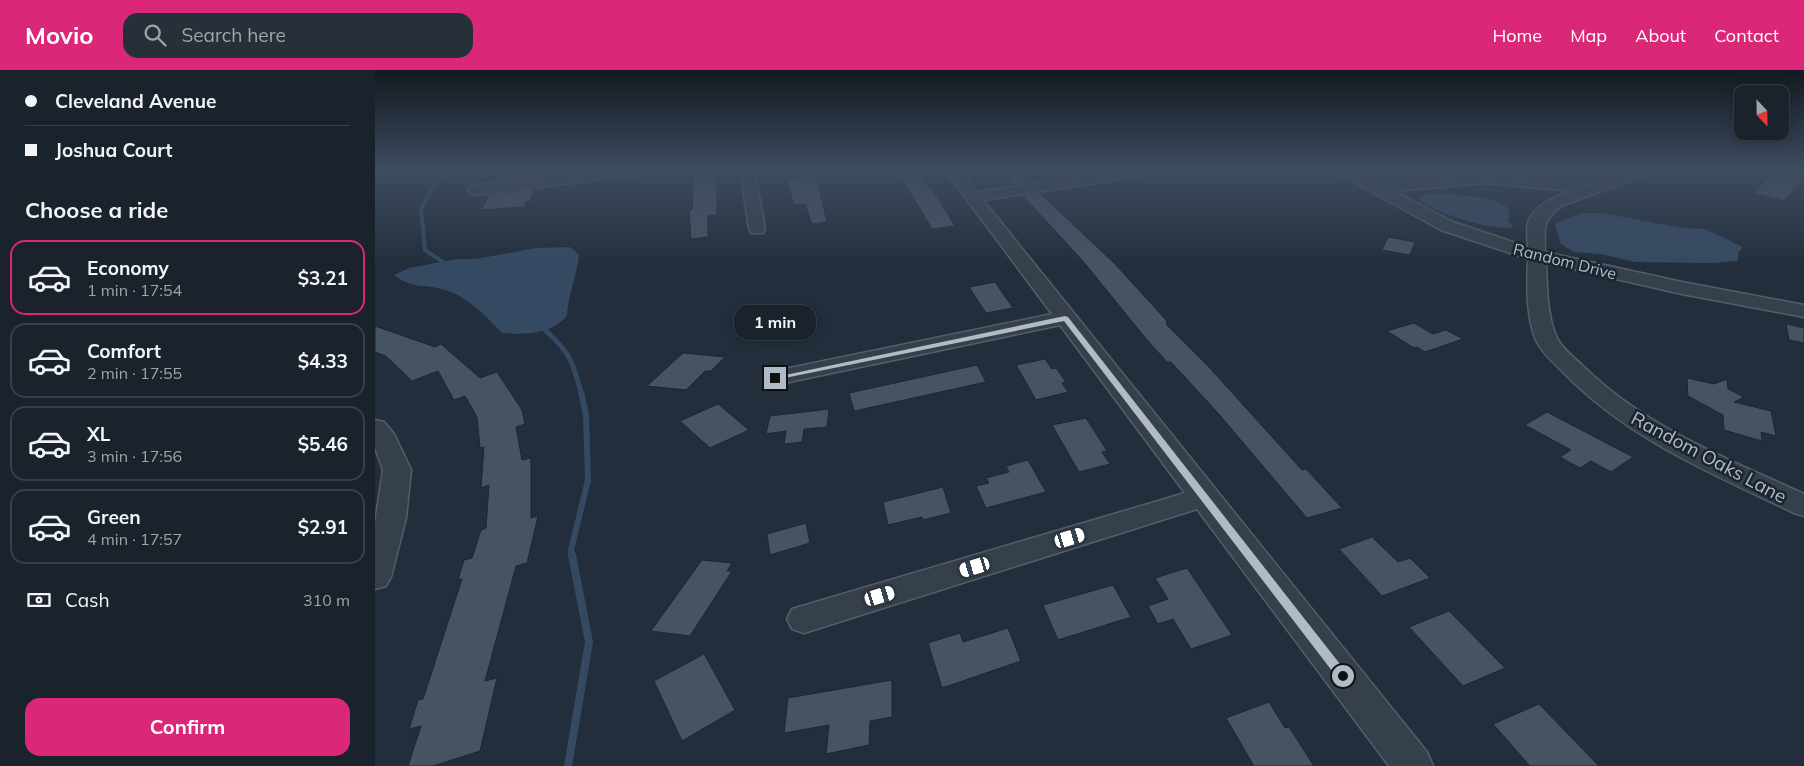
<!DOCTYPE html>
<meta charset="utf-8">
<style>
:root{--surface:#1a222c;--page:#272f38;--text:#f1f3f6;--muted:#9fa4a9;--line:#383f48;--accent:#db2777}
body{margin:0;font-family:Mulish,sans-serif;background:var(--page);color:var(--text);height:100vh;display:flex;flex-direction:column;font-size:19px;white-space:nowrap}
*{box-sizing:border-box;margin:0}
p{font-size:16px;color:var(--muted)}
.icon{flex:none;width:28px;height:28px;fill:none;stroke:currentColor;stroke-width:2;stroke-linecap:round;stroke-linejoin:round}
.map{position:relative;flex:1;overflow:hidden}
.side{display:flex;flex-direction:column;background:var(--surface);width:375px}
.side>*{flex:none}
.hud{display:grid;align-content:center;height:110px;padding:0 25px;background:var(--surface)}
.needle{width:32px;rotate:158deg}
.tools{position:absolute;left:1359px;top:15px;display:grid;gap:10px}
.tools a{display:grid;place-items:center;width:55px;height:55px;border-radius:10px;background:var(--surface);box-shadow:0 2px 12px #0003,0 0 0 1px var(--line);font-size:25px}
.end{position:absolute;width:22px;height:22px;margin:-11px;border:6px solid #b1bac7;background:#111;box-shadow:0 0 0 2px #111}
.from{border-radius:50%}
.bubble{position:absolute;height:35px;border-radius:15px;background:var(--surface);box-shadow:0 2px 12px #0003,0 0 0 1px var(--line);font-size:16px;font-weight:700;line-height:35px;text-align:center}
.car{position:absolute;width:15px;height:30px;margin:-15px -8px;border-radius:6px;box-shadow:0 0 4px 1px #0007;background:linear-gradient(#fff 24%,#345 0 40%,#fff 0 76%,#345 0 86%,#fff 0)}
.hud b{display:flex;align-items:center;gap:18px;height:48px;font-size:19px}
.hud b+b{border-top:1px solid var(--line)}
.hud i{width:12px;height:12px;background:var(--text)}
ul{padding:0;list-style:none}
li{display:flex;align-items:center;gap:15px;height:75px;margin:0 10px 8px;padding:0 15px;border:2px solid var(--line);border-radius:15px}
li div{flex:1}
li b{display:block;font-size:19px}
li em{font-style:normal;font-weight:700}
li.current{border-color:var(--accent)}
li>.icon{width:45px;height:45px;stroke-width:1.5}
h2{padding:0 25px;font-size:22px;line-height:60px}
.pay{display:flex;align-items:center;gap:12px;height:55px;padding:0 25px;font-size:19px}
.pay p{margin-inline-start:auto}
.primary-button{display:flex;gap:10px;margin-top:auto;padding:10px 25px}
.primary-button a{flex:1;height:58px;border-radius:15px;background:var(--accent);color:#fff;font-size:20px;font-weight:700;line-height:58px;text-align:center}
header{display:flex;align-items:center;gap:30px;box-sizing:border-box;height:70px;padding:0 25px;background:var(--accent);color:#fff}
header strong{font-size:24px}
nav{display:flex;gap:28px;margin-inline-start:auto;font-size:18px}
.search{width:350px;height:45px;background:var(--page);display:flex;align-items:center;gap:12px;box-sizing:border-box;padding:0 18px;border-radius:15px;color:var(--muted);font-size:19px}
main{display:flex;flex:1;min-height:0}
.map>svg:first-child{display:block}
</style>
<header>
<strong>Movio</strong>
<div class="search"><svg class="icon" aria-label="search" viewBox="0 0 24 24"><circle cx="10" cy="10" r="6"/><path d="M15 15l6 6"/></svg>Search here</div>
<nav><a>Home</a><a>Map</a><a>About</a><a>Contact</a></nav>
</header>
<main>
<section class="side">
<div class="hud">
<b><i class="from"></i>Cleveland Avenue</b>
<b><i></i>Joshua Court</b>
</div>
<h2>Choose a ride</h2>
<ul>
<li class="current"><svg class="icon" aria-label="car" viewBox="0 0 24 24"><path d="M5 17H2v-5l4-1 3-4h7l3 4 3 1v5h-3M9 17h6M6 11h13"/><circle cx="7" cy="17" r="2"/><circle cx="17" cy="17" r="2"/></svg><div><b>Economy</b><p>1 min · 17:54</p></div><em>$3.21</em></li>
<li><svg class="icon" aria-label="car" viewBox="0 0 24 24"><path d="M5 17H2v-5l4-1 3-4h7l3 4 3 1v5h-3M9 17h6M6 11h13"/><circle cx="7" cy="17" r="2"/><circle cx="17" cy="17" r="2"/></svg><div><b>Comfort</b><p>2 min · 17:55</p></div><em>$4.33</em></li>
<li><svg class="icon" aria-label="car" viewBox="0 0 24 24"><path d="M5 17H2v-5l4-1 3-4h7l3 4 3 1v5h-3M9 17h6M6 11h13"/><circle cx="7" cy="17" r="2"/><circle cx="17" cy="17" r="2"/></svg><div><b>XL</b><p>3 min · 17:56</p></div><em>$5.46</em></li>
<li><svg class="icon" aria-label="car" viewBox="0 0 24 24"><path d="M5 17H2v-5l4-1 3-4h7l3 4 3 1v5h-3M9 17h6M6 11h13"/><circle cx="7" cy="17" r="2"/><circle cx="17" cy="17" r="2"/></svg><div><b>Green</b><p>4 min · 17:57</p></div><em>$2.91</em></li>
</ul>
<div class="pay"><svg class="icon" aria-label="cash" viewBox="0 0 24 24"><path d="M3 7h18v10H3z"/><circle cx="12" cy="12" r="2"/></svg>Cash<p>310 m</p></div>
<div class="primary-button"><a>Confirm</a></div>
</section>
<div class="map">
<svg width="1429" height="696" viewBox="0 0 1429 696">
<rect width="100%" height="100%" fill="#222e3b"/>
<g fill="#354a62">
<path d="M1063,123L1112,128L1132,136L1135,146L1133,151L1139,158C1112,159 1064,145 1043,129L1046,126Z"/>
<polygon points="1207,143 1227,143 1307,158 1330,159 1368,177 1363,183 1363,191 1337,193 1260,192 1226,184 1199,182 1186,174 1180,154"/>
<path d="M194,177L199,180L204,185C202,206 193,224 192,246C176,264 150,265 127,263C111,246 91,225 67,219C48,214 37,219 19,205L34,198L82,189H101L161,178Z"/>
</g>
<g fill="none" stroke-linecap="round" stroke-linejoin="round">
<polyline stroke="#354a62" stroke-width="4" points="74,196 50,180 46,139 62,110 81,99"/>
<path stroke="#354a62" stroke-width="5" d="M166,256C193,281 197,287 206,323"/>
<polyline stroke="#354a62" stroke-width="6" points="197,486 196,480 213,410 211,345 206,322"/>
<polyline stroke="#354a62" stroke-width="8" points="193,696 214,572 197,485"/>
</g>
<g fill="#465362" stroke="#1d2732">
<polygon points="128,99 168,99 165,106 122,111"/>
<polygon points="521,99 540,99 561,125 580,156 557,159"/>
<polygon points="1402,99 1429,99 1429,109 1408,131 1379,123"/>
<polygon points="641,101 653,113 638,115 633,109"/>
<polygon points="342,103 342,145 333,146 333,167 316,169 314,140 317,140 319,106"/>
<polygon points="441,105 452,152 437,154 430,134 419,135 411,109"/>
<polygon points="160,119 155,131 151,132 149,137 106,140 114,125"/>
<polygon points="665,123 740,194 792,251 791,251 793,254 791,254 833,296 927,400 931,399 967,438 932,448 842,342 796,292 792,292 772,270 707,190 648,126"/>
<polygon points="1013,167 1040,172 1035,185 1007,180"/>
<polygon points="620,212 638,238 611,243 594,217"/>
<polygon points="1039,253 1058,264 1071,260 1088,269 1050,282 1042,277 1039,278 1012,261"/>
<polygon points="1411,254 1429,258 1429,273 1414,270"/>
<polygon points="0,256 60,277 66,274 105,308 122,302 147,340 150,354 141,357 147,390 156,388 156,448 163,446 152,493 141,496 110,611 122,608 105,681 58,696 33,696 46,656 34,659 43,630 48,629 87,509 83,510 89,490 97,488 106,460 111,458 114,415 106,418 109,377 105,378 102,347 90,326 79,330 63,301 37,311 11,286 0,282"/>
<polygon points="308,283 350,287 336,301 330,301 311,320 272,316"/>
<polygon points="670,289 677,299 681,298 691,312 687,313 693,322 661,330 641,295"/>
<polygon points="602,295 611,312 479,341 474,323"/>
<polygon points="1312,308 1339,314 1352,309 1353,319 1369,327 1359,332 1396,341 1401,366 1386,362 1387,371 1349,360 1348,345 1313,326"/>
<polygon points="343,334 374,360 335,378 305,351"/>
<polygon points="454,339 452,357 429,359 427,372 409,374 411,361 391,364 395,346"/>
<polygon points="1172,342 1258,387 1236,402 1216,391 1205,398 1185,387 1196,380 1150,355"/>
<polygon points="711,348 732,381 727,382 735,394 704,402 677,355"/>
<polygon points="653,390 671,422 611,438 601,416 614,413 611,408 634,402 631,396"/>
<polygon points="568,417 576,443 548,450 547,447 513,455 508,432"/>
<polygon points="431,453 435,473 395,485 392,464"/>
<polygon points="997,467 1023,492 1035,488 1055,508 1007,526 964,479"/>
<polygon points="327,490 357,493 352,501 357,501 315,566 276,561"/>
<polygon points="812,498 857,565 816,579 798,549 783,554 773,536 793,529 780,508"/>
<polygon points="738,515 756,547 683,570 668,535"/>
<polygon points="1074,541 1130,598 1088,616 1034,557"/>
<polygon points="633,558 646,591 567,618 553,573 585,563 588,572"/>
<polygon points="329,584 360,640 307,671 279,611"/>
<polygon points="517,610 517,647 495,651 494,675 451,684 454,655 409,663 413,628"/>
<polygon points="894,632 910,658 914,657 939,696 879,696 851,648"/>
<polygon points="1164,634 1224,696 1155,696 1118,654"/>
</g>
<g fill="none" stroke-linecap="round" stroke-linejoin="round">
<g stroke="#545d69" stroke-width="3">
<g id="minor">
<polygon points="240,99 282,99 280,102 275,103 101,125 96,123 93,120 96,117 101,115"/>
<polygon points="365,99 379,99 390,159 388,163 376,163 374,159"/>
<polygon points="569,99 583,99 602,122 760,99 766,100 768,103 766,106 761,107 608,130 1052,682 1058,696 1014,696 822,439 429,563 417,559 412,549 417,539 810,423 685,255 400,315 392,313 388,308 392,303 400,301 677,244"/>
<path d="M959,99H976L1004,113L1112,105L1198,112L1203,114L1206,117L1204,119L1259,99H1279L1277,102L1186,136C1166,152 1170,159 1170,182L1307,212L1429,235V247L1307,224L1171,193C1172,218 1172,246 1182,268C1187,278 1199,288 1208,296C1270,357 1351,388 1429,424V446L1419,443C1338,404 1253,369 1189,303C1179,293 1166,282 1160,268C1151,244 1152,214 1153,189L1066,160L961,102ZM1112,113L1197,121C1181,127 1159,134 1153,153C1151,159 1153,170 1153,177L1078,152L1019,121Z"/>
<polygon points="0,350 9,352 19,364 36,400 31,448 16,507 11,516 0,519 0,453 8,400 0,378"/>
</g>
</g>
<use href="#minor" fill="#36404b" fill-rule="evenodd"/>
</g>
<linearGradient id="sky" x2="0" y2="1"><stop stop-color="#131920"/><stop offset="0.51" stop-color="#3e4c60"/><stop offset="1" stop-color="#3e4c60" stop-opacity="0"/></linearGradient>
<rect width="1429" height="196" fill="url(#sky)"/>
<polygon fill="#b1bac7" points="690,246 693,247 972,603 974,606 972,610 964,610 689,251 400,310 396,308"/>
<g text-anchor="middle" stroke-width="5" stroke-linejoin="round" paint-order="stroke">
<g font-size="16" fill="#b1bac7" stroke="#1b2530">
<text transform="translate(1190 191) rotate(14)" y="6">Random Drive</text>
</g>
<g font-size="19" fill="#b1bac7" stroke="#1b2530">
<text transform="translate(1334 387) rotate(28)" y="7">Random Oaks Lane</text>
</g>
</g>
</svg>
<div class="tools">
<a><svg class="needle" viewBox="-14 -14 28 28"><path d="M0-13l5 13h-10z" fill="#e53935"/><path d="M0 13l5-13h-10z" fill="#9fa4a9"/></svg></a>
</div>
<i class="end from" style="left:968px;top:606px"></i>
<i class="end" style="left:400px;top:308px"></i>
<div class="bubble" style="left:359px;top:235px;width:82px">1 min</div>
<i class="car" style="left:695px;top:468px;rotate:73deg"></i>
<i class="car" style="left:600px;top:497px;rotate:253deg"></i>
<i class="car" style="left:505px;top:526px;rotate:73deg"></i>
</div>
</main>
